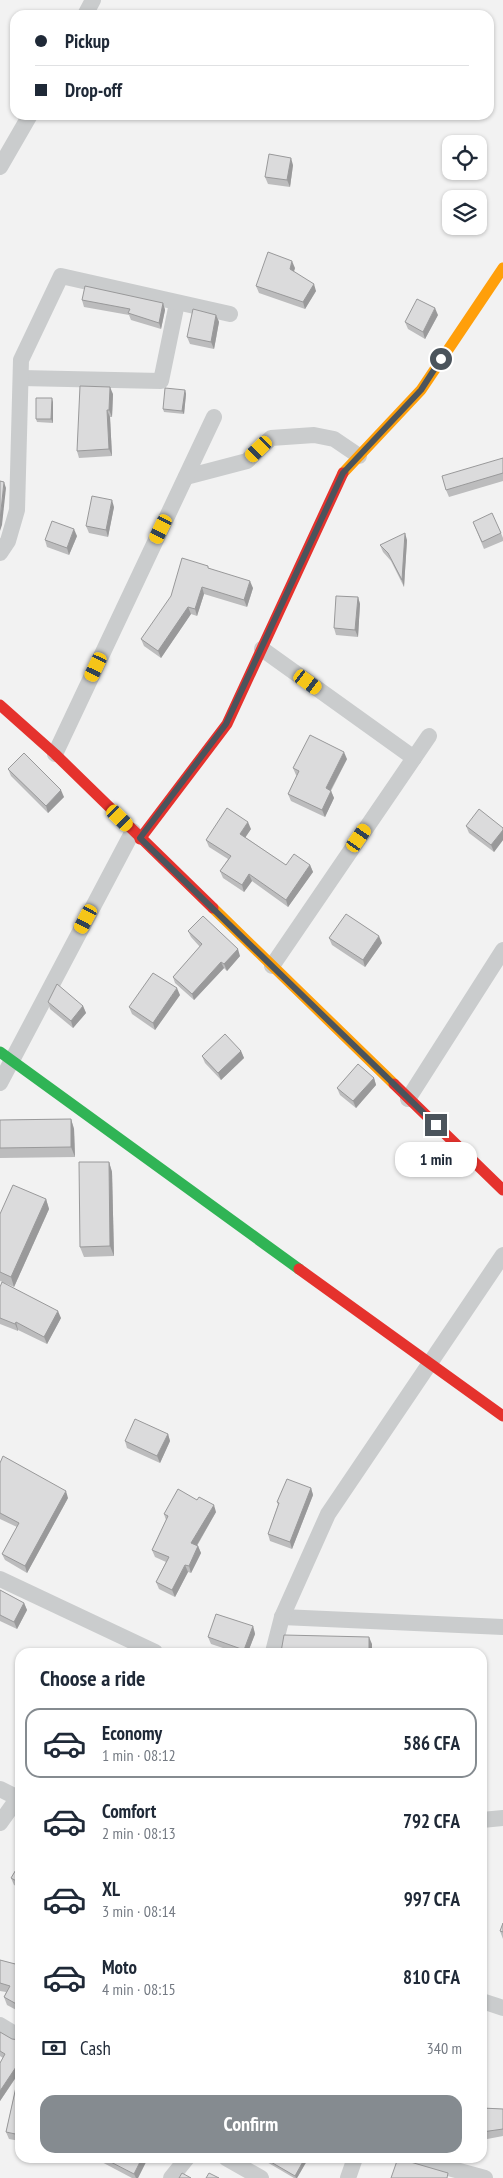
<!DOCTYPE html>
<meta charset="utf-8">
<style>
:root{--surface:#fff;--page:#f2f2f3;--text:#1f2937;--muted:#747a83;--line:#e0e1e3;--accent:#858b90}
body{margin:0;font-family:"PT Sans Narrow",sans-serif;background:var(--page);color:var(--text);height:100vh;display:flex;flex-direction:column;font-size:19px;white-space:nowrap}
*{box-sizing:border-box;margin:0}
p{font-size:16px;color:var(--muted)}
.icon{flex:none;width:28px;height:28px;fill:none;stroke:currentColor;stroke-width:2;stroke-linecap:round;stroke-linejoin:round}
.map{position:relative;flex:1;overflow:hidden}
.panel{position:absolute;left:15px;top:1648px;width:472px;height:515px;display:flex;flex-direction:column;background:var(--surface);border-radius:15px;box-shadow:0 1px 4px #0004}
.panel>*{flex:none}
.guide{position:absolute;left:10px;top:10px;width:484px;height:110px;border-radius:15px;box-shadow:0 1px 4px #0004;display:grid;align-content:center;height:110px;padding:0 25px;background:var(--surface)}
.controls{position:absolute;left:442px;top:135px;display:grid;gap:10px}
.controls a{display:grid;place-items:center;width:45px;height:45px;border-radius:10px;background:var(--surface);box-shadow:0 1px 4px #0004;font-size:25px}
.end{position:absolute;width:22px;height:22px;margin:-11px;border:6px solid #4b545c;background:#fff;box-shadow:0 0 0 2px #fff}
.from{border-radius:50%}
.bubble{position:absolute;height:35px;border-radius:15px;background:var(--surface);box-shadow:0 1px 4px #0004;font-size:16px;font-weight:600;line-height:35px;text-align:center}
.car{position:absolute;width:15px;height:30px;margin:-15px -8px;border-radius:6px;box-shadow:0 0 4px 1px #0007;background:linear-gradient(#f5c518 24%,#345 0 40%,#f5c518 0 76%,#345 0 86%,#f5c518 0)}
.guide b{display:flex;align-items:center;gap:18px;height:48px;font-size:19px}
.guide b+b{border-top:1px solid var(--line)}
.guide i{width:12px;height:12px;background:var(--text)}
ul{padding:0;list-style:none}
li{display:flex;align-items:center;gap:15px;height:70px;margin:0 10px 8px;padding:0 15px;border:2px solid transparent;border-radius:15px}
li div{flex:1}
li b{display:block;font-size:19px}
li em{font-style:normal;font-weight:600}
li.active{border-color:var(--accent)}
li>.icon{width:45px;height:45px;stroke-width:1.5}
h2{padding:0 25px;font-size:22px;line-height:60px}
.pay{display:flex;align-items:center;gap:12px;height:55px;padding:0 25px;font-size:19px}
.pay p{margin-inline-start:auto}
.primary-button{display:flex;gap:10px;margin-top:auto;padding:10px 25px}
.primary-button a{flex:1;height:58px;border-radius:15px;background:var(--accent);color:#fff;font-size:20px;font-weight:600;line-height:58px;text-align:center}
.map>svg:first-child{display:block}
</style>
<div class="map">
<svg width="503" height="2178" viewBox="0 0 503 2178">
<rect width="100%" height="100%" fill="#f2f2f2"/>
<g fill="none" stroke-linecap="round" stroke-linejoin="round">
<g stroke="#cacccd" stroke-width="16">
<polyline points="85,15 93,0"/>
<polyline points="0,167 30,115"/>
<polyline points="21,378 161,381 177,303"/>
<polyline points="186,477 247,461 271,438 314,435 334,439 359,456"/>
<polyline points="0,553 8,541 17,510 21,360 61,276 230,314"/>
<polyline points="262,649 414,758"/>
<polyline points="55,754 214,417"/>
<polyline points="272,966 429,736"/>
<polyline points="0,1083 133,831"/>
<polyline points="408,1099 503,950"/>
<polyline points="0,1579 155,1652"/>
<polyline points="282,1617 503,1627"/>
<polyline points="273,1652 282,1617 328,1514 503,1255"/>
<polyline points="0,1789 18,1798"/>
<polyline points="482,1820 503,1818"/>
<polyline points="0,1823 20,1795"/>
<polyline points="482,2001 503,2008"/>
<polyline points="0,2025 20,2037"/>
<polyline points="226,2158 261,2178"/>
<polyline points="412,2158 485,2178"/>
<polyline points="171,2178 187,2158"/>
<polyline points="348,2178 355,2158"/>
</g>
<polyline stroke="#30b455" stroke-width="11" points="0,1052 299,1269"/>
<g stroke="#ff9f0a" stroke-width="11">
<polyline points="343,473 421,390 503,268"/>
<polyline points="213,908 394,1084"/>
</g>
<g stroke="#e5322d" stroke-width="11">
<polyline points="0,705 55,754 213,908"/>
<polyline points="140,839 227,724 343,473"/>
<polyline points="394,1084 503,1190"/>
<polyline points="299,1269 503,1416"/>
</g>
</g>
<g fill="#bcbcbd">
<polygon points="220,115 239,115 239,117"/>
<polygon points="293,165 290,187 268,184 265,177"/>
<polygon points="295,268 294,272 316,291 305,309 259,293 256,286"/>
<polygon points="82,300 163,303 165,310 161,329 131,320 129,315 84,307"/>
<polygon points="216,315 219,322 214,349 190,344 187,337"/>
<polygon points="438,315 425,339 408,329 405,322"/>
<polygon points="185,390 186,394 184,414 164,412 163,409"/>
<polygon points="113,394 112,417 110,417 112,456 79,458 77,451"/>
<polygon points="53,402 53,423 37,422 36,419"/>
<polygon points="503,458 503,481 449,497 446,490"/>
<polygon points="114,507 108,537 89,533 86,526"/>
<polygon points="473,522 501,533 503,538 503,541 484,549"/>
<polygon points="77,536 69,555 47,547 45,540"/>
<polygon points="407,540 404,587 391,561 383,552 380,545"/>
<polygon points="209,568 253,588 247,607 204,594 197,616 191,614 161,658 144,646 141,639"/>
<polygon points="358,597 360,604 358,637 336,635 334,628"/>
<polygon points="347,759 331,791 334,798 325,817 291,801 288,794 297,776 296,775 293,768"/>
<polygon points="8,769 64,797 48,813 11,776"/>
<polygon points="466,826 503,828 503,840 494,852 469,833"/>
<polygon points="251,829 245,837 286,865 310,865 313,872 288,907 252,881 244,892 223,878 220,871 228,859 209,847 206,840"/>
<polygon points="188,931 240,956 227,971 224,968 194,1000 175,983 173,977 200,947 191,937"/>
<polygon points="329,938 382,943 365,967 332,945"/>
<polygon points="180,995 155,1030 132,1014 129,1007"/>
<polygon points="48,1002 83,1006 86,1013 73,1028 50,1009"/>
<polygon points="241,1051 244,1058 221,1080 205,1063 202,1056"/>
<polygon points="374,1078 376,1085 356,1108 340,1095 337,1088"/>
<polygon points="71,1119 74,1129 75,1157 0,1158 0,1120"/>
<polygon points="109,1162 112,1172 114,1256 84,1257 80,1247"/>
<polygon points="46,1199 49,1209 14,1287 0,1281 0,1214"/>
<polygon points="0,1287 61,1318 47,1344 18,1330 18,1331 0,1324"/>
<polygon points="168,1434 170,1441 160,1463 127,1448 125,1441"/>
<polygon points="0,1463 68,1498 27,1573 5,1560 2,1554 17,1527 0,1519"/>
<polygon points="311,1488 313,1495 292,1549 270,1541 268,1534 278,1505 277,1502"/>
<polygon points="216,1512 197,1546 198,1546 201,1553 191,1573 188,1572 175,1597 159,1589 156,1582 166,1562 155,1557 152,1550 166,1520 164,1514"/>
<polygon points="0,1590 24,1603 27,1610 17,1629 0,1621"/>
<polygon points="253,1626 255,1634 248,1652 235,1652 211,1644 208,1637"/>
<polygon points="20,1863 20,1888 14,1885 11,1878"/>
<polygon points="503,1923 503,1939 500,1931"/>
<polygon points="0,1960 19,1965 20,1964 20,2012 7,2005 4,1997 6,1992 0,1991"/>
<polygon points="0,2032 12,2039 20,2040 20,2141 9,2139 6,2132 19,2073 0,2101 0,2063 3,2058 0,2056"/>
<polygon points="482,2108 503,2109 503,2136 482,2140"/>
<polygon points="96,2158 148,2158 138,2178 132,2178 96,2159"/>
<polygon points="255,2158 307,2158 308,2159 297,2178 294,2178 260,2158 259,2160"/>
</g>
<g fill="#99999a">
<polygon points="291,158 293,165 290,187 287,180"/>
<polygon points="292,261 295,268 292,276 290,269"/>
<polygon points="314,284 316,291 305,309 303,302"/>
<polygon points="163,303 165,310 161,329 159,323"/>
<polygon points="435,308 438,315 425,339 423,332"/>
<polygon points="216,315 219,322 214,349 211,342"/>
<polygon points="110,387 113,394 112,417 109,410"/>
<polygon points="185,390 186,394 184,414 182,411"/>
<polygon points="52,398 53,402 53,423 51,419"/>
<polygon points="107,410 110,417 112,456 109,449"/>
<polygon points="4,482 6,488 2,525 0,531 0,520"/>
<polygon points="112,500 114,507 108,537 106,530"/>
<polygon points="74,529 77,536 69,555 67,548"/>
<polygon points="405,533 407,540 404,587 402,580"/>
<polygon points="250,581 253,588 247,607 244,600"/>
<polygon points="202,587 204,594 197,616 195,609"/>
<polygon points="358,597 360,604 358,637 355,630"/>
<polygon points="188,607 191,614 161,658 158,651"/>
<polygon points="344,752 347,759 328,795 326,788"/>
<polygon points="61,790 64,797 48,813 46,806"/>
<polygon points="331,791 334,798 325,817 322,810"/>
<polygon points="248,822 251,829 243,841 240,834"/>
<polygon points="503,830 503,840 494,852 491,845"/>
<polygon points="310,865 313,872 288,907 286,900"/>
<polygon points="249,874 252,881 244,892 242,885"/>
<polygon points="379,936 382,943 365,967 363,960"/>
<polygon points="238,949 240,956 227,971 224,964"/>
<polygon points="221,962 224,968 194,1000 192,994"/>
<polygon points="177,988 180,995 155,1030 153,1023"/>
<polygon points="83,1006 86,1013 73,1028 71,1021"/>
<polygon points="241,1051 244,1058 221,1080 218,1073"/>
<polygon points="374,1078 376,1085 356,1108 353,1101"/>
<polygon points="71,1119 74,1129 75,1157 71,1147"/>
<polygon points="109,1162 112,1172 114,1256 110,1246"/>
<polygon points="46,1199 49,1209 14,1287 11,1277"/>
<polygon points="58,1311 61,1318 47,1344 44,1337"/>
<polygon points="16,1322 18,1330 18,1331 15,1324"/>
<polygon points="168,1434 170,1441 160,1463 157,1456"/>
<polygon points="311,1488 313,1495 292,1549 290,1542"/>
<polygon points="66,1491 68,1498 27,1573 25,1566"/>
<polygon points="214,1505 216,1512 194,1550 191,1543"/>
<polygon points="198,1546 201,1553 191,1573 189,1566"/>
<polygon points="185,1565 188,1572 175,1597 172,1590"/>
<polygon points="24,1603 27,1610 17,1629 14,1622"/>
<polygon points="253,1626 255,1634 248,1652 245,1652 244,1650"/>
<polygon points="369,1637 372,1644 372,1652 369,1652"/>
<polygon points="484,2049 486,2056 482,2074 482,2054"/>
<polygon points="20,2061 20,2071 0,2101 0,2091"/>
<polygon points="142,2158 148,2158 138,2178 136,2178 134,2174"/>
<polygon points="305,2158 307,2158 308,2159 297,2178 296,2178 295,2176"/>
</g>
<g fill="#dbdbdc" stroke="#99999a">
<polygon points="269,154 291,158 287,180 265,177"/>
<polygon points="268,252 292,261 290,269 314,284 303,302 256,286"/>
<polygon points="85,286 163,303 159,323 128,313 130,309 82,300"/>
<polygon points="417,299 435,308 423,332 405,322"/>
<polygon points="193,309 216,315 211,342 187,337"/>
<polygon points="80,386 110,387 109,410 107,410 109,449 77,451"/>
<polygon points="165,388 185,390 182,411 163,409"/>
<polygon points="36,398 52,398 51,419 36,419"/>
<polygon points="503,458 503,473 446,490 442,476"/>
<polygon points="0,481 4,482 0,520"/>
<polygon points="92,496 112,500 106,530 86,526"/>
<polygon points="492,513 501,533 482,542 473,522"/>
<polygon points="52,521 74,529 67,548 45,540"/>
<polygon points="405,533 402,580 388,553 380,545"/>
<polygon points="182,558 208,566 208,568 250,581 244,600 202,587 195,609 188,607 158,651 141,639 171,596"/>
<polygon points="336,596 358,597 355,630 334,628"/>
<polygon points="310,735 344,752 326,788 331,791 322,810 288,794 299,771 293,768"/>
<polygon points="24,753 61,790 46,806 8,769"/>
<polygon points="227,808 248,822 240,834 286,865 294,854 310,865 286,900 249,874 242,885 220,871 231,856 206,840"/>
<polygon points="479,809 503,828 503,830 491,845 466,826"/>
<polygon points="346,914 379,936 363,960 329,938"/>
<polygon points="203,916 238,949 224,964 221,962 192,994 173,977 202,944 188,931"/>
<polygon points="153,973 177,988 153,1023 129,1007"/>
<polygon points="57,984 83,1006 71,1021 48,1002"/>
<polygon points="225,1034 241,1051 218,1073 202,1056"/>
<polygon points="358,1064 374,1078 353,1101 337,1088"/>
<polygon points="71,1119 71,1147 0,1148 0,1120"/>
<polygon points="79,1162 109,1162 110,1246 80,1247"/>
<polygon points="13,1185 46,1199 11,1277 0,1272 0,1214"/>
<polygon points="2,1282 58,1311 44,1337 16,1322 15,1324 0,1318 0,1287"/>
<polygon points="135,1419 168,1434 157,1456 125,1441"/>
<polygon points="3,1456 66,1491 25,1566 2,1554 19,1523 0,1513 0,1463"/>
<polygon points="287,1479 311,1488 290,1542 268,1534 279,1503 277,1502"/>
<polygon points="178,1489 197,1500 199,1497 214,1505 191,1543 198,1546 189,1566 185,1565 172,1590 156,1582 169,1557 152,1550 168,1516 164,1514"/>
<polygon points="0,1590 24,1603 14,1622 0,1615"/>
<polygon points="216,1614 253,1626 244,1650 208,1637"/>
<polygon points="284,1635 369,1637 369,1652 281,1652"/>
<polygon points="20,1863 20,1883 11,1878"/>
<polygon points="503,1923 503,1932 500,1931"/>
<polygon points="0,1960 19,1965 20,1964 20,2006 4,1997 10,1986 0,1983"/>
<polygon points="0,2032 12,2039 20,2040 20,2061 0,2091 0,2063 5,2054 0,2051"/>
<polygon points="20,2069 20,2135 6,2132"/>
<polygon points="482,2108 503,2109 503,2129 482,2132"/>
<polygon points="103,2158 142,2158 134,2174"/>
<polygon points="264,2158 305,2158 295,2176"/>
<polygon points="398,2158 402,2158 407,2161 448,2173 447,2178 391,2178"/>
<polygon points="182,2173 191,2178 179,2178"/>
<polygon points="209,2173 219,2178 206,2178"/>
</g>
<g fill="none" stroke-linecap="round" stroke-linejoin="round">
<polyline stroke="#4b545c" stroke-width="6" points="436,1125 140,838 226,724 343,473 421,390 441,359"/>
</g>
</svg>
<div class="controls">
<a><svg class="icon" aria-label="locate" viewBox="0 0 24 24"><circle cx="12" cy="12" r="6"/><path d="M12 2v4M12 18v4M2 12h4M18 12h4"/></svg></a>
<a><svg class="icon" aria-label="layers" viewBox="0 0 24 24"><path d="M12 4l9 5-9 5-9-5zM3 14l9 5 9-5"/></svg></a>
</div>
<i class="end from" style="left:441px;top:359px"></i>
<i class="end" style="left:436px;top:1125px"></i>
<div class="bubble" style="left:395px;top:1142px;width:82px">1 min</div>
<i class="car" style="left:259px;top:449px;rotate:226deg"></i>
<i class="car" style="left:161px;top:529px;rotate:206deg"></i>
<i class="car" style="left:96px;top:667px;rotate:205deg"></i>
<i class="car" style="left:308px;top:682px;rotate:126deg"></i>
<i class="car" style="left:120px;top:818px;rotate:135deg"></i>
<i class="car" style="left:359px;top:838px;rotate:35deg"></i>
<i class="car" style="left:86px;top:919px;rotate:208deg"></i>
<div class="guide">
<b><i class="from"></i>Pickup</b>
<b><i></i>Drop-off</b>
</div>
<section class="panel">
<h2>Choose a ride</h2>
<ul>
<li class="active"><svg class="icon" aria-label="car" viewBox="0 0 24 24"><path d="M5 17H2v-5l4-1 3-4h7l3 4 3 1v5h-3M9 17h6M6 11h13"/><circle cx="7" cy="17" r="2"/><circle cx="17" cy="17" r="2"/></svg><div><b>Economy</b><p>1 min · 08:12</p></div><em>586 CFA</em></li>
<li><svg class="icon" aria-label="car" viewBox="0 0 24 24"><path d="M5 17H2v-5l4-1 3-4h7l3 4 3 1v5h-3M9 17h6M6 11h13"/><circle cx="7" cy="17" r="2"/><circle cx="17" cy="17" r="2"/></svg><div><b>Comfort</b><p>2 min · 08:13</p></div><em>792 CFA</em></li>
<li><svg class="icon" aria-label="car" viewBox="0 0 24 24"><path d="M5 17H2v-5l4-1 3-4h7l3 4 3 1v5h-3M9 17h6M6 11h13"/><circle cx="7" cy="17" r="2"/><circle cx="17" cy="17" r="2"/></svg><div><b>XL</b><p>3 min · 08:14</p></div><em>997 CFA</em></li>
<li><svg class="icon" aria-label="car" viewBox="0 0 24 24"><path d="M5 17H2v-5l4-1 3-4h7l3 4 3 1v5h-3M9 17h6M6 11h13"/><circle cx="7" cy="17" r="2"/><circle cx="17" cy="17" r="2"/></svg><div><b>Moto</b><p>4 min · 08:15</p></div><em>810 CFA</em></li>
</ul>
<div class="pay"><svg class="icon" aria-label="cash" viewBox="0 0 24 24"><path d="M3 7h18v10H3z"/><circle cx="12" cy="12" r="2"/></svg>Cash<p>340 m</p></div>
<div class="primary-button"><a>Confirm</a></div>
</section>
</div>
